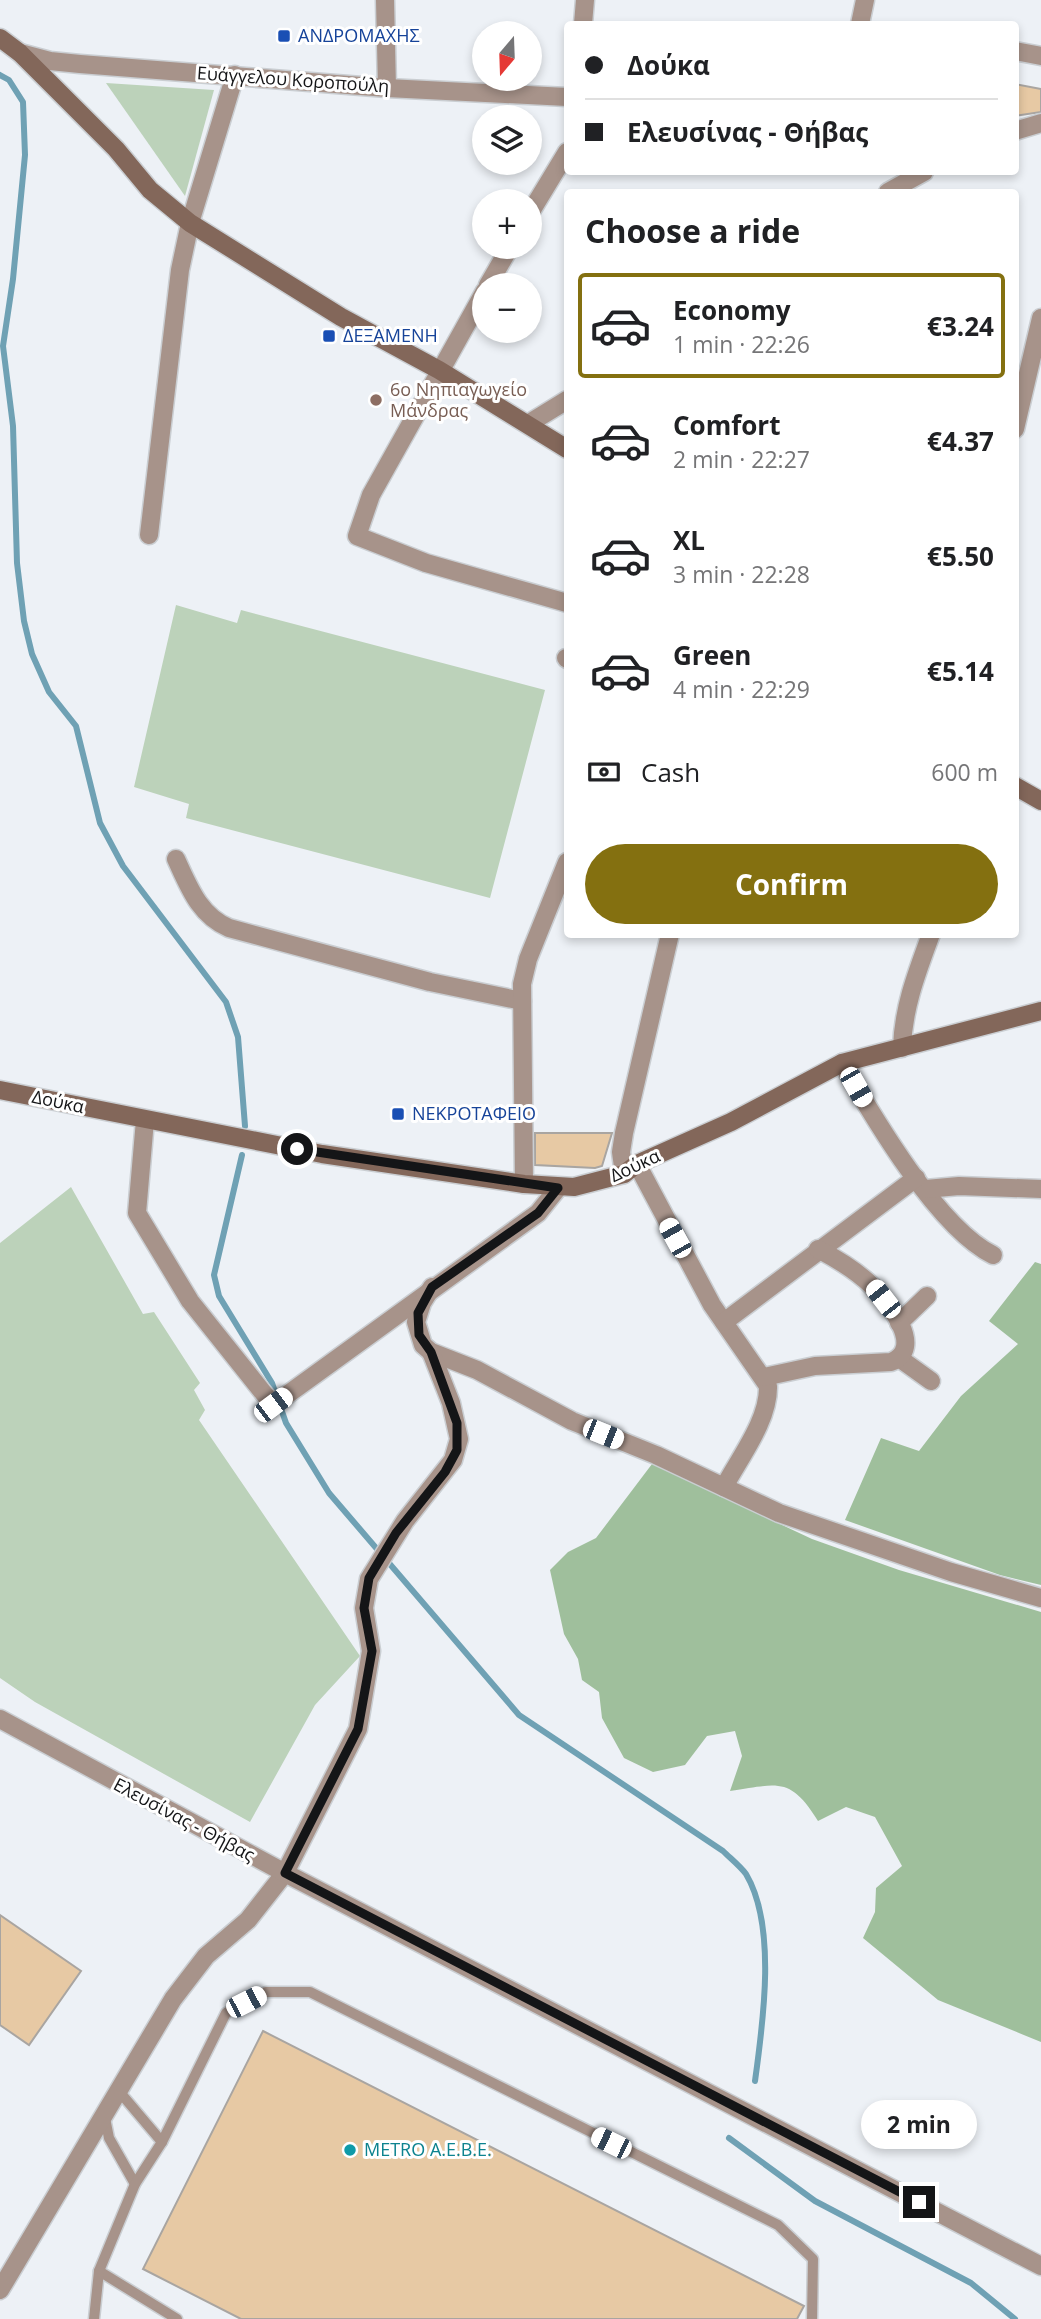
<!DOCTYPE html>
<meta charset="utf-8">
<style>
:root{--surface:#fff;--page:#f2f2f2;--text:#202124;--muted:#757577;--line:#e0e0e0;--accent:#847010}
body{margin:0;font-family:"Open Sans",sans-serif;background:var(--page);color:var(--text);height:100vh;display:flex;flex-direction:column;font-size:26px;white-space:nowrap}
*{box-sizing:border-box;margin:0}
p{font-size:23px;color:var(--muted)}
.icon{flex:none;width:38px;height:38px;fill:none;stroke:currentColor;stroke-width:2;stroke-linecap:round;stroke-linejoin:round}
.map{position:relative;flex:1;overflow:hidden}
.sheet{position:absolute;left:564px;top:189px;width:455px;height:749px;display:flex;flex-direction:column;background:var(--surface);border-radius:7px;box-shadow:0 4px 10px #0003}
.sheet>*{flex:none}
.hud{position:absolute;left:564px;top:21px;width:455px;height:154px;border-radius:7px;box-shadow:0 4px 10px #0003;display:grid;align-content:center;height:154px;padding:0 21px;background:var(--surface)}
.needle{width:46px;rotate:199deg}
.tools{position:absolute;left:472px;top:21px;display:grid;gap:14px}
.tools a{display:grid;place-items:center;width:70px;height:70px;border-radius:50%;background:var(--surface);box-shadow:0 4px 10px #0003;font-size:35px}
.end{position:absolute;width:32px;height:32px;margin:-16px;border:9px solid #141517;background:#fff;box-shadow:0 0 0 4px #fff}
.from{border-radius:50%}
.bubble{position:absolute;height:49px;border-radius:24px;background:var(--surface);box-shadow:0 4px 10px #0003;font-size:23px;font-weight:700;line-height:49px;text-align:center}
.car{position:absolute;width:21px;height:42px;margin:-21px -10px;border-radius:9px;box-shadow:0 0 5px 2px #0007;background:linear-gradient(#fff 24%,#345 0 40%,#fff 0 76%,#345 0 86%,#fff 0)}
.hud b{display:flex;align-items:center;gap:24px;height:66px;font-size:26px}
.hud b+b{border-top:2px solid var(--line)}
.hud i{width:18px;height:18px;background:var(--text)}
ul{padding:0;list-style:none}
li{display:flex;align-items:center;gap:21px;height:105px;margin:0 14px 10px;padding:0 7px;border:4px solid transparent;border-radius:7px}
li div{flex:1}
li b{display:block;font-size:26px}
li em{font-style:normal;font-weight:700}
li.current{border-color:var(--accent)}
li>.icon{width:63px;height:63px;stroke-width:1.5}
h2{padding:0 21px;font-size:32px;line-height:84px}
.pay{display:flex;align-items:center;gap:18px;height:77px;padding:0 21px;font-size:26px}
.pay p{margin-inline-start:auto}
.primary-button{display:flex;gap:14px;margin-top:auto;padding:14px 21px}
.primary-button a{flex:1;height:80px;border-radius:42px;background:var(--accent);color:#fff;font-size:28px;font-weight:700;line-height:80px;text-align:center}
.map>svg:first-child{display:block}
</style>
<div class="map">
<svg width="1041" height="2319" viewBox="0 0 1041 2319">
<rect width="100%" height="100%" fill="#edf1f6"/>
<g fill="#bcd2ba">
<polygon points="106,83 214,90 185,196"/>
<polygon points="176,605 237,623 241,610 545,690 490,898 186,818 189,804 134,787"/>
<polygon points="71,1187 143,1314 154,1312 200,1383 194,1390 205,1410 199,1420 360,1656 315,1705 250,1822 35,1702 0,1678 0,1243"/>
</g>
<g fill="#9fbf9c">
<polygon points="1035,1262 1041,1264 1041,1585 1000,1575 845,1520 881,1438 919,1451 961,1396 1018,1344 989,1321"/>
<path d="M652,1464L812,1539L899,1570L1041,1612V2042L938,2000L863,1938L875,1912L876,1888L902,1866L875,1817L846,1807L818,1821C790,1776 778,1784 730,1791L742,1756L735,1731L707,1736L685,1765L653,1772L624,1758L602,1718L599,1692L582,1680L578,1659L564,1634L550,1570L568,1552L596,1538Z"/>
</g>
<g fill="none" stroke-linecap="round" stroke-linejoin="round">
<g stroke="#6fa1b4" stroke-width="6">
<polyline points="0,75 9,80 23,102 25,155 13,279 3,346 13,426 17,563 24,621 32,654 49,692 76,726 100,823 123,866 226,1002 238,1037 245,1126"/>
<path d="M242,1155L214,1275L219,1296L272,1383L286,1423L329,1493L519,1715L723,1851C730,1858 740,1866 746,1874C777,1926 763,2023 755,2081"/>
<polyline points="729,2138 815,2201 971,2283 1015,2319"/>
</g>
</g>
<g fill="#e7c9a4" stroke="#a9a5a1" stroke-width="2">
<polygon points="1015,84 1041,89 1041,112 1015,116"/>
<polygon points="535,1133 612,1133 602,1166 595,1168 535,1165"/>
<polygon points="0,1915 81,1971 29,2045 0,2025"/>
<polygon points="263,2031 804,2306 797,2319 241,2319 143,2269"/>
</g>
<g fill="none" stroke-linecap="round" stroke-linejoin="round">
<g stroke="#caced2" stroke-width="13">
<g id="service">
<polyline points="118,2090 162,2142"/>
<polyline points="105,2118 109,2138 135,2184"/>
<polyline points="99,2271 177,2319"/>
<polyline points="94,2319 99,2271 135,2184 162,2142 226,2013 266,1992 310,1992 778,2225 813,2259 812,2319"/>
</g>
</g>
<g stroke="#caced2" stroke-width="21">
<g id="minor">
<polyline points="385,0 387,88"/>
<polyline points="583,24 585,0"/>
<polyline points="860,24 865,0"/>
<polyline points="1015,131 1041,123"/>
<polyline points="888,192 924,172"/>
<polyline points="530,213 567,152"/>
<polyline points="488,285 510,247"/>
<polyline points="485,291 371,495 357,536 426,563 567,603"/>
<polyline points="528,424 567,400"/>
<polyline points="1015,429 1041,318"/>
<polyline points="149,535 180,270 190,223 235,75"/>
<polyline points="566,658 567,659"/>
<path d="M176,859C189,887 199,915 229,928L430,982L522,1001"/>
<path d="M902,1048C903,1008 917,972 931,934"/>
<path d="M842,1063C873,1117 938,1228 993,1255"/>
<polyline points="145,1120 137,1213 190,1301 273,1405 538,1213 558,1188"/>
<path d="M637,1164L712,1305L768,1386C769,1420 740,1457 724,1487"/>
<polyline points="624,1174 621,1152 624,1133 670,934"/>
<polyline points="524,1184 522,984 528,959 567,862"/>
<polyline points="926,1189 959,1186 1041,1189"/>
<polyline points="432,1287 422,1303 416,1322 423,1345 431,1352 477,1370 572,1421 656,1455 779,1513 951,1572 1041,1598"/>
<polyline points="724,1322 916,1178"/>
<polyline points="899,1323 927,1296"/>
<polyline points="899,1358 931,1381"/>
<path d="M764,1377L815,1366L891,1362C926,1348 888,1302 872,1286C856,1270 837,1259 818,1249"/>
<polyline points="0,2290 173,1999 206,1956 248,1920 285,1873 358,1729 371,1651 364,1608 369,1579 405,1521 453,1460 459,1439 451,1403 431,1352"/>
</g>
</g>
<g stroke="#caced2" stroke-width="21">
<g id="tertiary">
<polyline points="1015,51 1041,56"/>
<polyline points="20,53 50,61 80,64 387,88 567,97"/>
<polyline points="0,1719 285,1873 1041,2266"/>
</g>
</g>
<g stroke="#caced2" stroke-width="21">
<g id="secondary">
<polyline points="0,38 20,53 116,149 150,190 190,223 341,317 439,370 567,449"/>
<polyline points="1015,786 1041,801"/>
<polyline points="0,1090 322,1154 524,1184 574,1187 624,1174 637,1164 731,1122 842,1063 1041,1011"/>
</g>
</g>
<use href="#service" stroke="#a7938a" stroke-width="10"/>
<use href="#minor" stroke="#a7938a" stroke-width="18"/>
<use href="#tertiary" stroke="#a7938a" stroke-width="18"/>
<use href="#secondary" stroke="#83675a" stroke-width="18"/>
</g>
<g fill="none" stroke-linecap="round" stroke-linejoin="round">
<polyline stroke="#141517" stroke-width="9" points="297,1149 558,1188 538,1213 432,1287 418,1313 419,1335 431,1352 457,1423 457,1450 445,1472 396,1533 369,1578 364,1608 372,1651 358,1729 285,1873 919,2202"/>
</g>
<g fill="#1a4fb4" stroke="#fff" stroke-width="2.5">
<rect x="277" y="29" width="14" height="14" rx="3.5"/>
<rect x="322" y="329" width="14" height="14" rx="3.5"/>
<rect x="391" y="1107" width="14" height="14" rx="3.5"/>
</g>
<circle fill="#8d6e63" stroke="#fff" stroke-width="2.5" cx="376" cy="400" r="7"/>
<circle fill="#0f9aa8" stroke="#fff" stroke-width="2.5" cx="350" cy="2150" r="7"/>
<g text-anchor="middle" stroke-width="6" stroke-linejoin="round" paint-order="stroke">
<g font-size="18" fill="#164399" stroke="#fff" text-anchor="start">
<text x="298" y="42">ΑΝΔΡΟΜΑΧΗΣ</text>
<text x="343" y="342">ΔΕΞΑΜΕΝΗ</text>
<text x="412" y="1120">ΝΕΚΡΟΤΑΦΕΙΟ</text>
</g>
<g font-size="18" fill="#141517" stroke="#fff">
<text transform="translate(293 80) rotate(4)" y="6">Ευάγγελου Κοροπούλη</text>
<text transform="translate(58 1102) rotate(12)" y="6">Δούκα</text>
<text transform="translate(635 1166) rotate(-25)" y="6">Δούκα</text>
<text transform="translate(184 1820) rotate(28)" y="6">Ελευσίνας - Θήβας</text>
</g>
<g font-size="18" fill="#785e54" stroke="#fff" text-anchor="start">
<text x="390" y="396">6ο Νηπιαγωγείο<tspan x="390" dy="21">Μάνδρας</tspan></text>
</g>
<g font-size="18" fill="#0d838f" stroke="#fff" text-anchor="start">
<text x="364" y="2156">METRO Α.Ε.Β.Ε.</text>
</g>
</g>
</svg>
<div class="tools">
<a><svg class="needle" viewBox="-14 -14 28 28"><path d="M0-13l5 13h-10z" fill="#e53935"/><path d="M0 13l5-13h-10z" fill="#757577"/></svg></a>
<a><svg class="icon" aria-label="layers" viewBox="0 0 24 24"><path d="M12 4l9 5-9 5-9-5zM3 14l9 5 9-5"/></svg></a>
<a>+</a>
<a>−</a>
</div>
<i class="end from" style="left:297px;top:1149px"></i>
<i class="end" style="left:919px;top:2202px"></i>
<div class="bubble" style="left:861px;top:2100px;width:116px">2 min</div>
<i class="car" style="left:856px;top:1087px;rotate:150deg"></i>
<i class="car" style="left:675px;top:1238px;rotate:331deg"></i>
<i class="car" style="left:883px;top:1299px;rotate:322deg"></i>
<i class="car" style="left:273px;top:1405px;rotate:53deg"></i>
<i class="car" style="left:603px;top:1434px;rotate:112deg"></i>
<i class="car" style="left:246px;top:2002px;rotate:63deg"></i>
<i class="car" style="left:611px;top:2143px;rotate:296deg"></i>
<div class="hud">
<b><i class="from"></i>Δούκα</b>
<b><i></i>Ελευσίνας - Θήβας</b>
</div>
<section class="sheet">
<h2>Choose a ride</h2>
<ul>
<li class="current"><svg class="icon" aria-label="car" viewBox="0 0 24 24"><path d="M5 17H2v-5l4-1 3-4h7l3 4 3 1v5h-3M9 17h6M6 11h13"/><circle cx="7" cy="17" r="2"/><circle cx="17" cy="17" r="2"/></svg><div><b>Economy</b><p>1 min · 22:26</p></div><em>€3.24</em></li>
<li><svg class="icon" aria-label="car" viewBox="0 0 24 24"><path d="M5 17H2v-5l4-1 3-4h7l3 4 3 1v5h-3M9 17h6M6 11h13"/><circle cx="7" cy="17" r="2"/><circle cx="17" cy="17" r="2"/></svg><div><b>Comfort</b><p>2 min · 22:27</p></div><em>€4.37</em></li>
<li><svg class="icon" aria-label="car" viewBox="0 0 24 24"><path d="M5 17H2v-5l4-1 3-4h7l3 4 3 1v5h-3M9 17h6M6 11h13"/><circle cx="7" cy="17" r="2"/><circle cx="17" cy="17" r="2"/></svg><div><b>XL</b><p>3 min · 22:28</p></div><em>€5.50</em></li>
<li><svg class="icon" aria-label="car" viewBox="0 0 24 24"><path d="M5 17H2v-5l4-1 3-4h7l3 4 3 1v5h-3M9 17h6M6 11h13"/><circle cx="7" cy="17" r="2"/><circle cx="17" cy="17" r="2"/></svg><div><b>Green</b><p>4 min · 22:29</p></div><em>€5.14</em></li>
</ul>
<div class="pay"><svg class="icon" aria-label="cash" viewBox="0 0 24 24"><path d="M3 7h18v10H3z"/><circle cx="12" cy="12" r="2"/></svg>Cash<p>600 m</p></div>
<div class="primary-button"><a>Confirm</a></div>
</section>
</div>
